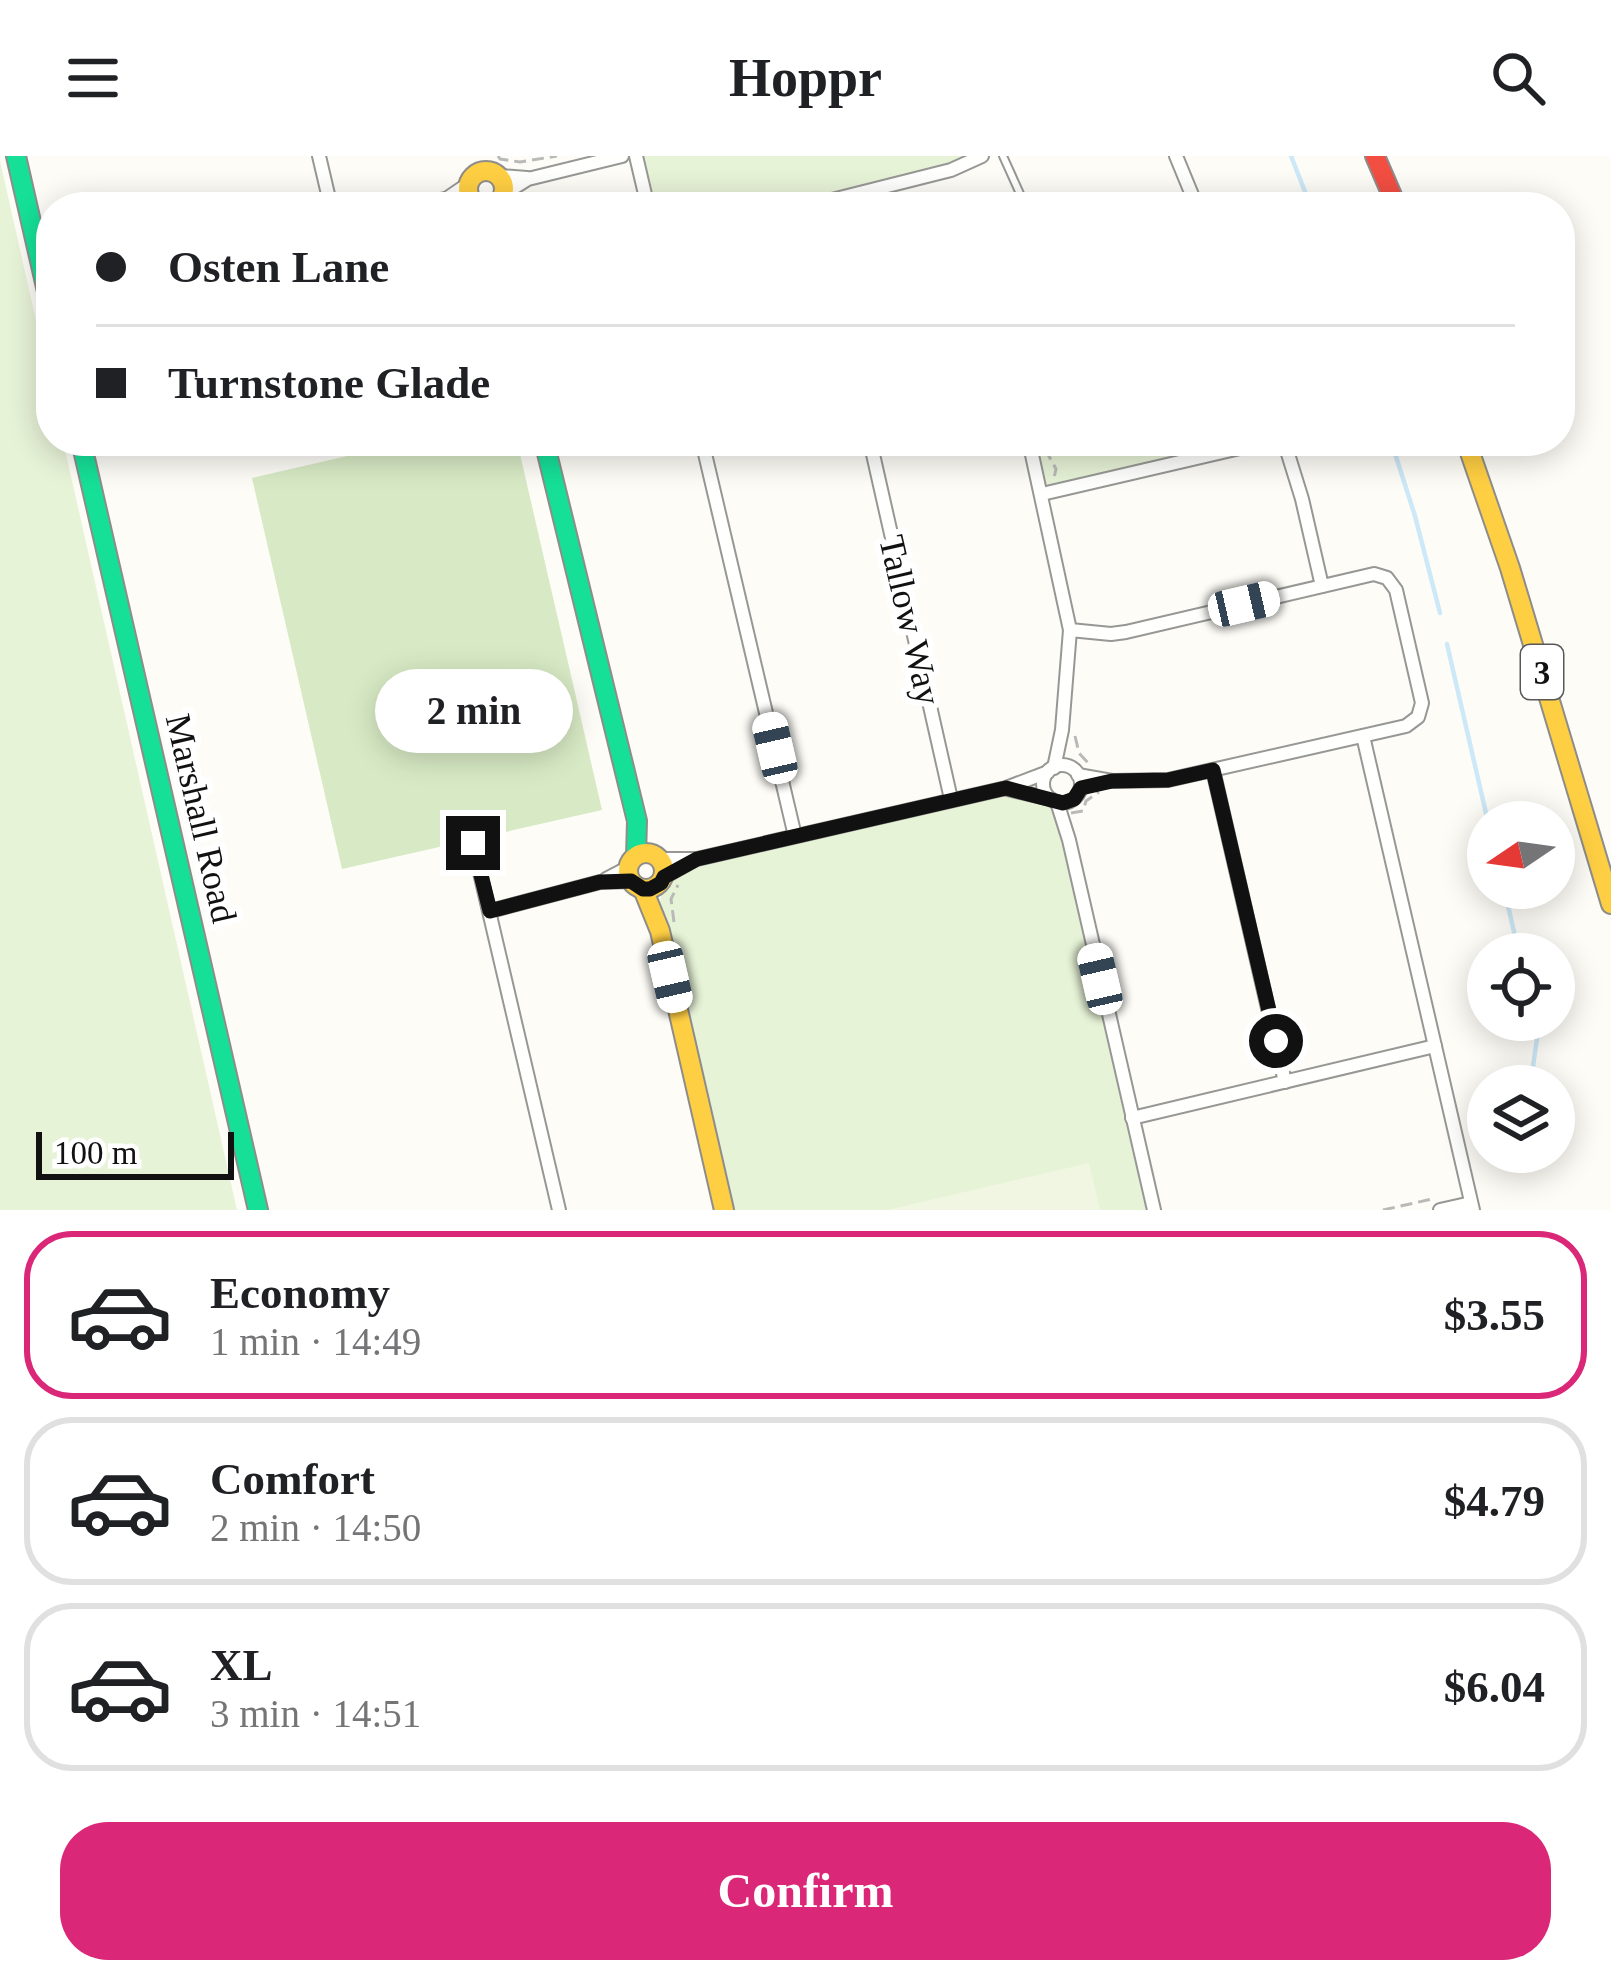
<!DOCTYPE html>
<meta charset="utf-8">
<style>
:root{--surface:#fff;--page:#f6f6f6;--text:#202124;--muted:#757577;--line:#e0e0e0;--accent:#db2777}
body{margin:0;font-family:Georgia,serif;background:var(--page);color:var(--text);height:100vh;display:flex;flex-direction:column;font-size:45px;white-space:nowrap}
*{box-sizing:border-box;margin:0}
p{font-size:39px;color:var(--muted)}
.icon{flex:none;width:66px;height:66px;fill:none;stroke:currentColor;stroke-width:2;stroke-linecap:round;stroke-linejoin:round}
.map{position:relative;height:1054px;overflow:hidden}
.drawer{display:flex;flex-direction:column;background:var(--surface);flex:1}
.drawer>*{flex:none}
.banner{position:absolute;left:36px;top:36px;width:1539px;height:264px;border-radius:48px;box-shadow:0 6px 30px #0003;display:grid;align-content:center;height:264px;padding:0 60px;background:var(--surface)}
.needle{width:78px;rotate:257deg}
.controls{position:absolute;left:1467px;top:645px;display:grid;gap:24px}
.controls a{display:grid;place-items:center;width:108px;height:108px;border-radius:50%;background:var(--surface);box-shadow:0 6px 30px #0003;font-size:60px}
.scale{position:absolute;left:36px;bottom:30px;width:198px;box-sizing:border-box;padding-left:12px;border:6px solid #111;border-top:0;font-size:33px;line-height:42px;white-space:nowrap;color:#111;-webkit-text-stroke:9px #fff;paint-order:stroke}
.end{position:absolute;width:54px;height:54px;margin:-27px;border:15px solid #111;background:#fff;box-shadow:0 0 0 6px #fff}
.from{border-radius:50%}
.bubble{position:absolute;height:84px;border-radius:42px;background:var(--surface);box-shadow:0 6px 30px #0003;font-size:39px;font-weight:800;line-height:84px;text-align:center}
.car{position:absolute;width:36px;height:72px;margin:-36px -18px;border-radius:15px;box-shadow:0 0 9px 3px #0007;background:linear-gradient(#fff 24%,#345 0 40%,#fff 0 76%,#345 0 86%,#fff 0)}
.banner b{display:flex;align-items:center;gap:42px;height:114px;font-size:45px}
.banner b+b{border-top:3px solid var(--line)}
.banner i{width:30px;height:30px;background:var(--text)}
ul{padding:21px 0 0;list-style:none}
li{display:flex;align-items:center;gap:36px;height:168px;margin:0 24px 18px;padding:0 36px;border:6px solid var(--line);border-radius:48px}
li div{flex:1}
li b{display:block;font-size:45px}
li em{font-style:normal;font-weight:800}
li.active{border-color:var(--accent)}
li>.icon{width:108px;height:108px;stroke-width:1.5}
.action{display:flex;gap:24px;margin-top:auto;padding:24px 60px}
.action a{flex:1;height:138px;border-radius:48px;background:var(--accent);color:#fff;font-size:48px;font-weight:800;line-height:138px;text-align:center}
header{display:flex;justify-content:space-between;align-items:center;height:156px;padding:0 60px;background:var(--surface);font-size:54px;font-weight:800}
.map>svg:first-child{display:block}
</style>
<header><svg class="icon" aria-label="menu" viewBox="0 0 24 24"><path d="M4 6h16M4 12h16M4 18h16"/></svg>Hoppr<svg class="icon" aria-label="search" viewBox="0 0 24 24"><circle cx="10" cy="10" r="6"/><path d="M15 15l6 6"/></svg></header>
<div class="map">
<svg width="1611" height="1054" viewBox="0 0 1611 1054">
<rect width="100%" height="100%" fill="#fdfcf7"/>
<g fill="#e7f3d7">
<polygon points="636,0 982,0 804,51 648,51"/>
<polygon points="0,5 51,231 51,285 63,285 237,1054 0,1054"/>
<polygon points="1029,285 1270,285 1042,338"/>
<polygon points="1006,632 1057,646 1154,1054 724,1054 660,775 661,726 664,721 697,703"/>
</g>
<polygon fill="#d8eac5" points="412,285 517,285 602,654 342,713 252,322"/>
<polygon fill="#f0f6e1" points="1089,1007 1100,1054 887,1054"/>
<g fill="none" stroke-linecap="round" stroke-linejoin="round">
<g stroke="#cde8f7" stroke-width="4.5">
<polyline points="1291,0 1311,51"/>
<polyline points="1391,285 1415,360 1440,457"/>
<polyline points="1447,488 1488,666"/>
<polyline points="1504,732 1519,798"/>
<polyline points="1532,917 1537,883 1534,864"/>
</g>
<g stroke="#979795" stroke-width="10">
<polyline id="lane" points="1003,0 1026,51"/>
</g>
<g stroke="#979795" stroke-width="16">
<g id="street">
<polyline points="319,0 331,51"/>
<polyline points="636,0 648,51"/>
<polyline points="1176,0 1197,51"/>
<polyline points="500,20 527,22"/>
<polyline points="504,38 528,23 622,0"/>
<polyline points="446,43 468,28"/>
<polyline points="409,51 445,43 474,46"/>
<polyline points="804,51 951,14 982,0"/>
<polyline points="702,285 795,680"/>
<polyline points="870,285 951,643"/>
<polyline points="1029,285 1070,474 1062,574 1054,612"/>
<polyline points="1284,285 1302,343 1322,430"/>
<polyline points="1042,338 1270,285"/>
<polyline points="1070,474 1111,478 1126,476 1374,418 1387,422 1396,434 1422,547 1418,561 1406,570 1168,624 1112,625 1078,619"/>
<polyline points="1363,580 1473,1054"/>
<circle cx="1062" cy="628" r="19"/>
<polyline points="1213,614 1285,926"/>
<polyline points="1007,633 1051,643"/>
<polyline points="1057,646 1069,684 1154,1054"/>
<polyline points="473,687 559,1054"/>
<polyline points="660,703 697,703 1006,632 1048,616"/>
<polyline points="664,721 696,703"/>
<polyline points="606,723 629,711"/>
<polyline points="490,755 600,726 631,725"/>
<polyline points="1132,962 1435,890"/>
<polyline points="1440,1054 1471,1047"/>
</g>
</g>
<g stroke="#8e8d8b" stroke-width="22">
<g id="fast">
<polyline points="16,0 51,153"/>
<polyline points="81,285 258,1054"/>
<polyline points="544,285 637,665 636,700"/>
</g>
</g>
<g stroke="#8e8d8b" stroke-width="22">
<g id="slow">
<circle cx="486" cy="33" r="18"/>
<polyline points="1466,285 1510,412 1611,748"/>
<circle cx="646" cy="715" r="18"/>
<polyline points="643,733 660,775 724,1054"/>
</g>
</g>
<g stroke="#8e8d8b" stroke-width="22">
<polyline id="jam" points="1375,0 1397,51"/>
</g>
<g stroke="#b9b9b8" stroke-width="3" stroke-dasharray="12 6" stroke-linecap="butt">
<polyline points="498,0 500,3 520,6 557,0"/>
<polyline points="1045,293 1056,313 1054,322"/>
<polyline points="1075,580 1079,597 1089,608"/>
<polyline points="1071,657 1083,655 1086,645 1099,636"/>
<polyline points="674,766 671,743 678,729"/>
<polyline points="1383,1054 1432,1043"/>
</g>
<use href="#lane" stroke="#fffffe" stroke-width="6"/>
<use href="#street" stroke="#fffffe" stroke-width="12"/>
<use href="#fast" stroke="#16e098" stroke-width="18"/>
<use href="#slow" stroke="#ffcf43" stroke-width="18"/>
<use href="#jam" stroke="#f24e42" stroke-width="18"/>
</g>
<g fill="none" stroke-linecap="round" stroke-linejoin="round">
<polyline stroke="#111" stroke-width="15" points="473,687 490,755 600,726 631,725 643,733 650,733 661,727 664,721 697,703 1006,632 1063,647 1074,643 1081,632 1112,625 1168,624 1213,614 1276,885"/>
</g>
<g text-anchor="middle" stroke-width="12" stroke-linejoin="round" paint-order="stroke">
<rect fill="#fff" stroke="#585858" stroke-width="3" x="1521" y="489" width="42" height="54" rx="9"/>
<g font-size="33" font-weight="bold" fill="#111">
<text x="1542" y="528">3</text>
</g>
<g font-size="36" fill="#111" stroke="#fff">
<text transform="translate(911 464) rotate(77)" y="13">Tallow Way</text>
<text transform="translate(202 662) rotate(77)" y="13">Marshall Road</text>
</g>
</g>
</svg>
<div class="controls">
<a><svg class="needle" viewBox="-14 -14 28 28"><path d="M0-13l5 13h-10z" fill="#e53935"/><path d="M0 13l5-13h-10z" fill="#757577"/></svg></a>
<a><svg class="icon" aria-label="locate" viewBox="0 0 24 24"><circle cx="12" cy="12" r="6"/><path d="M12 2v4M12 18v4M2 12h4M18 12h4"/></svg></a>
<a><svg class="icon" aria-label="layers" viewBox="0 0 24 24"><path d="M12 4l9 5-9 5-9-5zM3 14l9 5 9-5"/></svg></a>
</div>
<div class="scale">100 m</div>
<i class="end from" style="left:1276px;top:885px"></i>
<i class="end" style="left:473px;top:687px"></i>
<div class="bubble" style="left:375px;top:513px;width:198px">2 min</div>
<i class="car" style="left:1244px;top:448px;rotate:77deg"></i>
<i class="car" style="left:775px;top:592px;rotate:347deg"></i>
<i class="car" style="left:670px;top:821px;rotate:167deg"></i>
<i class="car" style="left:1100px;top:823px;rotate:347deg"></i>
<div class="banner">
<b><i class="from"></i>Osten Lane</b>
<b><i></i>Turnstone Glade</b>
</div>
</div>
<section class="drawer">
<ul>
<li class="active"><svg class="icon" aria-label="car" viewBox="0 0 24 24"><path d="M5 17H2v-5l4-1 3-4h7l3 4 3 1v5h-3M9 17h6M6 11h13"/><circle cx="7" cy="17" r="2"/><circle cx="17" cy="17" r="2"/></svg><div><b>Economy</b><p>1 min · 14:49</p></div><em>$3.55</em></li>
<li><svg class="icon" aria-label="car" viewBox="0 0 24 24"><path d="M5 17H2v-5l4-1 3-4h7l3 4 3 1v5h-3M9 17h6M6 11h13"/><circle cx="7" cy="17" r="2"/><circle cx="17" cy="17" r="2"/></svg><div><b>Comfort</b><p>2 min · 14:50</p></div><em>$4.79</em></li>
<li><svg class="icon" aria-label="car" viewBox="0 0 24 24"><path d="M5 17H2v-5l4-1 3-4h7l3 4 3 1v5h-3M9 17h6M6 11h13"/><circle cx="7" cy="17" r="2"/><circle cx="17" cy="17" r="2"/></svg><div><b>XL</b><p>3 min · 14:51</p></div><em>$6.04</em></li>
</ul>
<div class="action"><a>Confirm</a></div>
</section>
